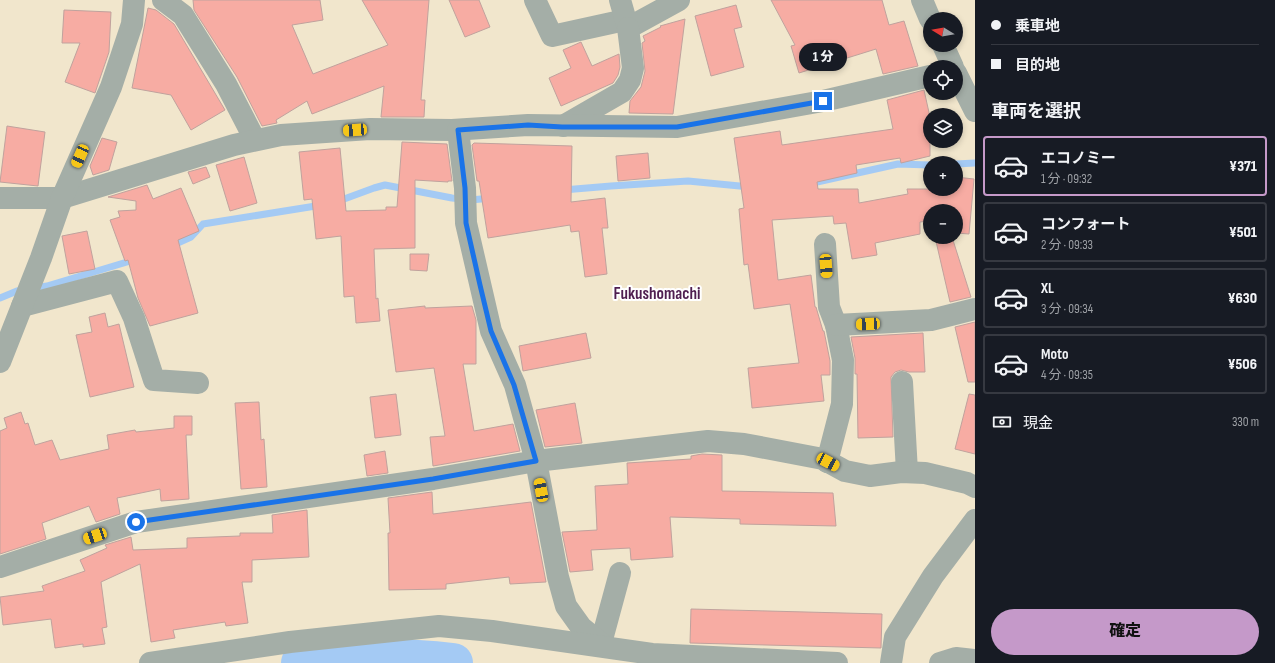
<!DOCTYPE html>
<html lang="ja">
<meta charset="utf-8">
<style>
:root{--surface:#171b24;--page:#242831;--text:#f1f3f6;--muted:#9ea1a6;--line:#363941;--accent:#c599c9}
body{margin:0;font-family:"Sofia Sans Condensed","Noto Sans JP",sans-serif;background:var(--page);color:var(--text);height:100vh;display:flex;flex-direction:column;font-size:15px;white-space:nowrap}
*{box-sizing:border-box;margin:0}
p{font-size:13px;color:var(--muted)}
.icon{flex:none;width:22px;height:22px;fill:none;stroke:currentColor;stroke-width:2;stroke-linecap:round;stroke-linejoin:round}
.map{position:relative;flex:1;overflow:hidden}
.side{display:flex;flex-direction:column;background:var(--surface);width:300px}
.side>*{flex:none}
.top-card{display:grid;align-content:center;height:88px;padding:0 16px;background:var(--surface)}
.needle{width:26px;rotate:281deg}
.tools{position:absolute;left:923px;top:12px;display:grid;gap:8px}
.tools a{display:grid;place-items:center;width:40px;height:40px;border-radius:50%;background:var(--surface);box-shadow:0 2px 6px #0003;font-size:20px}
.end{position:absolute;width:18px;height:18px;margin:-9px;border:5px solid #1a73e8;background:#fff;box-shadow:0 0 0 2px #fff}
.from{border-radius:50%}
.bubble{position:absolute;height:28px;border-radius:14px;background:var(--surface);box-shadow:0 2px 6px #0003;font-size:13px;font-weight:800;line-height:28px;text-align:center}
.car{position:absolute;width:12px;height:24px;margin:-12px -6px;border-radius:5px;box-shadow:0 0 3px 1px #0007;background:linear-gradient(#f5c518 24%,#345 0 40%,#f5c518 0 76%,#345 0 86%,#f5c518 0)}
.top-card b{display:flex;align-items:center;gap:14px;height:38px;font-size:15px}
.top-card b+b{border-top:1px solid var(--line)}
.top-card i{width:10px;height:10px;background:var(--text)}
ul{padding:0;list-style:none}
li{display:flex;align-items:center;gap:12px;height:60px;margin:0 8px 6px;padding:0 8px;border:2px solid var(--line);border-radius:4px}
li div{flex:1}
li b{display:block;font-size:15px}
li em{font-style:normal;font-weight:800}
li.on{border-color:var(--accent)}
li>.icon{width:36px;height:36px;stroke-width:1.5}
h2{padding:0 16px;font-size:18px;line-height:48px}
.pay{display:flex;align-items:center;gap:10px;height:44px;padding:0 16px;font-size:15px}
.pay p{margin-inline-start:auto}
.button{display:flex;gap:8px;margin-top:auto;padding:8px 16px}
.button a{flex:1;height:46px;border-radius:24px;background:var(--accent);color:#111;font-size:16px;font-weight:800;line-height:46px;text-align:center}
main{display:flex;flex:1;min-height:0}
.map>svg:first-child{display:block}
</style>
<main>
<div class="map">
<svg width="975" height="663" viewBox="0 0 975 663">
<rect width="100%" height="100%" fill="#f1e6cc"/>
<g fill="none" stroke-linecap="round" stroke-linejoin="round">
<g stroke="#a4caf4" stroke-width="7">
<polyline points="956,164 975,163"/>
<polyline points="808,184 898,164 930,165"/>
<polyline points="563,190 611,186 688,181 750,187"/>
<polyline points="336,202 374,188 385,185 452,198 471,200 491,198"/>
<polyline points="171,246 191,237 203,224 322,205"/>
<polyline points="0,298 17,291 47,286 137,259"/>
</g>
<path stroke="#a4caf4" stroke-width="40" d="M301,663C352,658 402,657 453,663"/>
</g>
<g fill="#f7aca3" stroke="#c0a29d">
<polygon points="193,0 320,0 323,20 292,25 313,74 388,45 362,0 429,0 421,100 425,100 424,117 381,117 384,86 312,114 307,101 276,120 277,123 262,126 237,77 194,10"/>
<polygon points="449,0 479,0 490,27 465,37"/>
<polygon points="771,0 882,0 889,25 904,21 918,66 883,74 876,49 799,73 791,46 795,45"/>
<polygon points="736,5 742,27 734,29 744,67 711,76 695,16"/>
<polygon points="148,8 156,10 174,24 225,110 191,130 171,95 132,88"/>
<polygon points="64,10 111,12 109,52 95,93 65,82 80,43 62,43"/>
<polygon points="685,19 673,114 629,113 630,101 641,87 645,71 642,43 645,41 643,36 661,27 660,26"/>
<polygon points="581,42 592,66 619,54 620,67 618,75 613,83 561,106 549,78 571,68 563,50"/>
<polygon points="924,90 930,117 930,156 901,163 900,158 856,165 857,173 817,182 818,189 858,189 859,203 908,194 907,189 956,189 956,177 974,179 969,234 956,233 956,211 930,211 930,221 920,222 920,234 875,243 877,255 852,259 846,223 834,224 833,216 772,220 778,280 811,275 815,307 816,307 823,331 824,331 830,361 830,375 821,375 824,401 752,408 748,368 799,363 790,304 754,309 748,264 744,265 739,209 744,208 734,138 780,131 782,145 893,129 887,100"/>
<polygon points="7,126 45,132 38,186 0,182"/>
<polygon points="102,138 117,142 109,170 93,175 90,166"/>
<polygon points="402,142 447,144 452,181 448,181 448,182 415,180 415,248 374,249 376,299 378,298 380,321 356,323 354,296 344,297 341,236 316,239 312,199 304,200 299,152 340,148 346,211 386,210 386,207 397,207"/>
<polygon points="474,143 572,146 571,202 605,198 608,228 602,228 607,274 585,277 579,231 571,232 570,225 488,238 479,181 477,181 472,145"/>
<polygon points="648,153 650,178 618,181 616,156"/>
<polygon points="244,157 257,203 230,211 216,165"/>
<polygon points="206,167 210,177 193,184 188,172"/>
<polygon points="147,185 153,199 181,188 199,231 178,240 198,313 150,326 138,298 128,260 125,261 110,220 120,217 118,211 136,210 136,201 108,197"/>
<polygon points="87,231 95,269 69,274 62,236"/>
<polygon points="935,237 952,237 971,297 950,302"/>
<polygon points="410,254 429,254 427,271 410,270"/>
<polygon points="425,306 425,308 472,306 476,320 476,364 463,364 474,431 513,424 520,451 433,466 430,437 445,436 434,368 396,372 388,310"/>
<polygon points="105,313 108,327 119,324 134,387 90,397 76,335 92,332 89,317"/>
<polygon points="975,322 975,382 968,382 955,327"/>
<polygon points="586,333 591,358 523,371 519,346"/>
<polygon points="923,333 925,372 909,372 901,370 895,372 891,377 893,437 858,438 857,374 855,374 855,358 851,337"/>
<polygon points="396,394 401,435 375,438 370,397"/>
<polygon points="969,394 975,395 975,454 955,449"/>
<polygon points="259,402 261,440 264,439 267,487 241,489 235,403"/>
<polygon points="575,403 582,443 545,447 536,410"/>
<polygon points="21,412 25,424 28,423 35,445 52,440 60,460 109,449 107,435 135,430 136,432 174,428 174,416 192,416 192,435 186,435 189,499 161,501 160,489 117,498 120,514 96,522 89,506 42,523 46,539 0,554 0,431 7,428 4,418"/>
<polygon points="385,451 388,473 367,476 364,455"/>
<polygon points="702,454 722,455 722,491 833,493 836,526 740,524 740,519 670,517 673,557 631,560 630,548 591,550 593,570 570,572 562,532 597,530 595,486 628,484 627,463 691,459 691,456"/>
<polygon points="432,492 433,514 531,502 546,582 510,584 509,577 446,584 446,589 389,590 388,533 390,533 388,498"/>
<polygon points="307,510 309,557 252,560 252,582 242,582 248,623 226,626 225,622 173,630 175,638 151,642 140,564 101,582 107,627 102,628 105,644 83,647 83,644 55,648 51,619 3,625 0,597 44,591 42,586 85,571 80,560 107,548 105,545 131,537 133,550 187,548 187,538 240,536 240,533 273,533 272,515"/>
<polygon points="691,609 882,614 881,648 690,643"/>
</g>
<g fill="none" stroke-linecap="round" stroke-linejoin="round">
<g stroke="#a4aea7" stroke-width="22">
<polyline points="163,0 183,15 226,84 255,140"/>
<polyline points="535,0 552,36 625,20"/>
<polyline points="620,0 628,28 679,0"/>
<polyline points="922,0 930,19"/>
<polyline points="943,45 953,67"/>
<polyline points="956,73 975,111"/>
<polyline points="563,126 622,92 630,80 633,68 628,28"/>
<polyline points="0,198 62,198 234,145 281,135 370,129 452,130 528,125 677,127 823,101 930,76"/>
<polyline points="825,244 829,307 836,325 843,360 842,404 827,462"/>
<polyline points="22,306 117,281 134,318 154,380 198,383"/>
<polyline points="836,325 931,320 975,309"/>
<polyline points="0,362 41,258 62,198 111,87 132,24 134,0"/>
<polyline points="902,382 907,472"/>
<polyline points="0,567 136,522 433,479 536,461 515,385 491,331 466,223 465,188 458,130"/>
<polyline points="601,643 620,573"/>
<polyline points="606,647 581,627 566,606 558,577 536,461 708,441 744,444 823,459 845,471 870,476 901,472 925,473 967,483 975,487"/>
<polyline points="150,663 290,642 439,626 492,631 652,654 837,663"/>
<polyline points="891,663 895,637 933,576 975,520"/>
<polyline points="940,663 956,658 975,660"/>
</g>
</g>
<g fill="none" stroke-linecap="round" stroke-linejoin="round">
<polyline stroke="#1a73e8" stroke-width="5" points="136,522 433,479 536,461 514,385 491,331 480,285 466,223 465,188 458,130 528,125 562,127 677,127 823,101"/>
</g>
<g text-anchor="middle" stroke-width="4" stroke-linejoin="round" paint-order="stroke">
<g font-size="17" font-weight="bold" fill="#4f1f50" stroke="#fff">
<text x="657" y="299">Fukushomachi</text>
</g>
</g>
</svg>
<div class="tools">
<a><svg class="needle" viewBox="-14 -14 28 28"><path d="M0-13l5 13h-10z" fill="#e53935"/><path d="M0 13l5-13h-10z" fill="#9ea1a6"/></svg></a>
<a><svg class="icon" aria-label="locate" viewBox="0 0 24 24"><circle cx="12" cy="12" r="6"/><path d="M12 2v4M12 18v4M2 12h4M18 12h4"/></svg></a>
<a><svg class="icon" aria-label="layers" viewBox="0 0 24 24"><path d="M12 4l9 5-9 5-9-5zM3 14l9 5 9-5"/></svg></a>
<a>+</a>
<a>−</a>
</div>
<i class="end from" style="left:136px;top:522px"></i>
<i class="end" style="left:823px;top:101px"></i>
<div class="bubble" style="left:799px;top:43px;width:48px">1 分</div>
<i class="car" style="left:355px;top:130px;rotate:266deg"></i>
<i class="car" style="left:80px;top:156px;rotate:204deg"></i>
<i class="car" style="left:826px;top:266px;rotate:176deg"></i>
<i class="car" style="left:868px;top:324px;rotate:267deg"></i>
<i class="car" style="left:828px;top:462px;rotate:118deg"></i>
<i class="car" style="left:541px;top:490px;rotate:349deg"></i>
<i class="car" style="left:95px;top:536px;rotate:251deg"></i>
</div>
<section class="side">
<div class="top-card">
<b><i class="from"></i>乗車地</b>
<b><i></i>目的地</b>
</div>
<h2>車両を選択</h2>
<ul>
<li class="on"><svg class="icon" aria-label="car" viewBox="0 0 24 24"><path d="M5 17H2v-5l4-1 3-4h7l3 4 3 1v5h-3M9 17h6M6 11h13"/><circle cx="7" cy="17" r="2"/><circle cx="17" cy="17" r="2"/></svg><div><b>エコノミー</b><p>1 分 · 09:32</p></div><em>¥371</em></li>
<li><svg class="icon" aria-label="car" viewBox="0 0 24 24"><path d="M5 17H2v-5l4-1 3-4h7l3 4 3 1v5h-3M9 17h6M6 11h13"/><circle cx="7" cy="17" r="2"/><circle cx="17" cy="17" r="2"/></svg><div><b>コンフォート</b><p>2 分 · 09:33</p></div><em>¥501</em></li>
<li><svg class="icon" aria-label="car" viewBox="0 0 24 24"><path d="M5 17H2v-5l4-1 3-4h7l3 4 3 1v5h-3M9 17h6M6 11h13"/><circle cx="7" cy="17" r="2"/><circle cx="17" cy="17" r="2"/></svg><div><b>XL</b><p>3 分 · 09:34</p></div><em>¥630</em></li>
<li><svg class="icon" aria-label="car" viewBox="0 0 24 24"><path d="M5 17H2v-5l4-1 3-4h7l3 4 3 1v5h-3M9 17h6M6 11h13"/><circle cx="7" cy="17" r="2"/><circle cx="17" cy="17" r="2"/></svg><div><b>Moto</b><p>4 分 · 09:35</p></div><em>¥506</em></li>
</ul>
<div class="pay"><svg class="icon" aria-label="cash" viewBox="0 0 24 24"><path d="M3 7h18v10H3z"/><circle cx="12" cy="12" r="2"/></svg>現金<p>330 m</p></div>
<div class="button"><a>確定</a></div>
</section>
</main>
